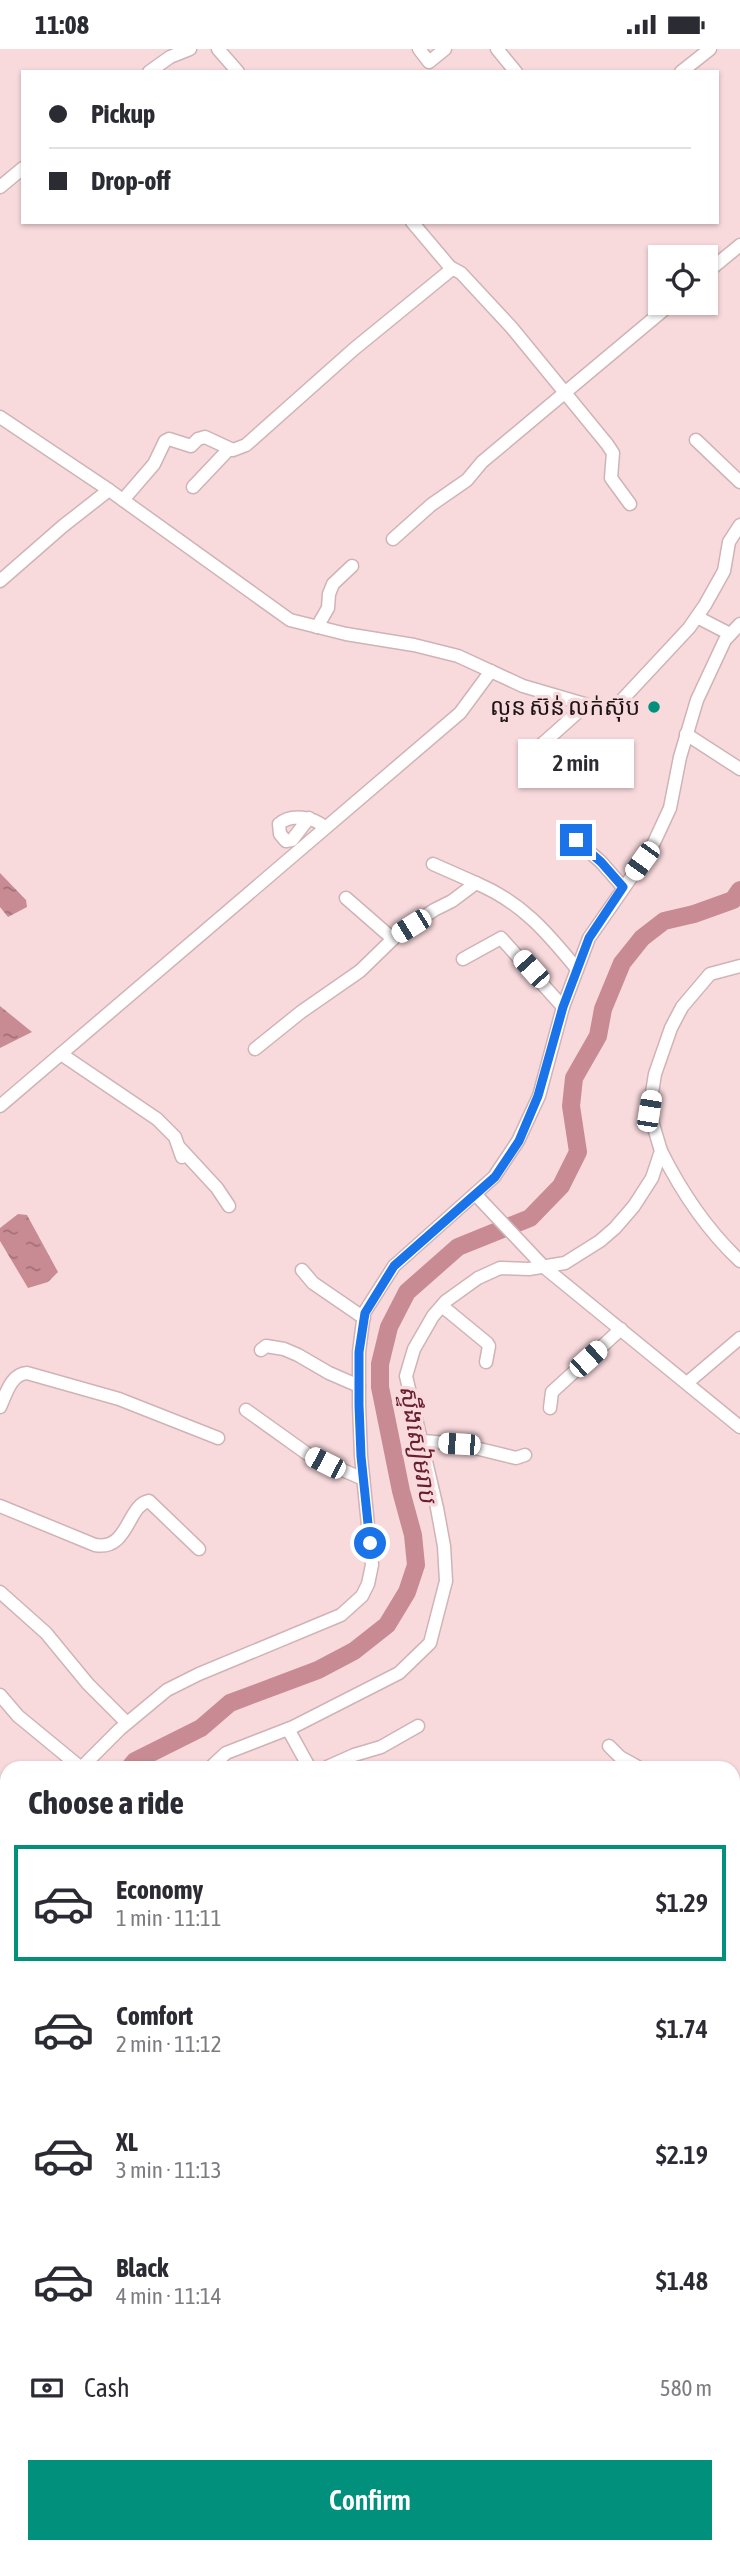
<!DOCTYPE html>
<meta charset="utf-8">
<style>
:root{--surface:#fff;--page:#f2f2f3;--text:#2b2b33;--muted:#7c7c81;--line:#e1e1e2;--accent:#00907b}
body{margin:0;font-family:"Asap Condensed","Noto Sans Khmer",sans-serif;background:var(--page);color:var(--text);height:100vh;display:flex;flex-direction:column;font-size:26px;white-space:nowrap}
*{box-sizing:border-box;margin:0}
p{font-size:23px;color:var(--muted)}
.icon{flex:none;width:38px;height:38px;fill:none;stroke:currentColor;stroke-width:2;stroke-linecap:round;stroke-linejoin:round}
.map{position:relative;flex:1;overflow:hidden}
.drawer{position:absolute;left:0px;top:1712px;width:740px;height:793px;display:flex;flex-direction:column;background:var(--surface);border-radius:21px 21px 0 0;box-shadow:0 2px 5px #0004}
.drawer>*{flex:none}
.guide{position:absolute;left:21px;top:21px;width:698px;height:154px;border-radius:0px;box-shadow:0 2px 5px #0004;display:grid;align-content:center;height:154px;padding:0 28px;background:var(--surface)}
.controls{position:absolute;left:648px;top:196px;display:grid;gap:14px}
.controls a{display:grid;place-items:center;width:70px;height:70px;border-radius:0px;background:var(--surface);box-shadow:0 2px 5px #0004;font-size:35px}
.end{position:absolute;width:32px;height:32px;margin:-16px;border:9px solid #1a73e8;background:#fff;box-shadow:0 0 0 4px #fff}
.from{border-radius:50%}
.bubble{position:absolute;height:49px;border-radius:0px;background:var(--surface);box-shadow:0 2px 5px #0004;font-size:23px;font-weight:600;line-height:49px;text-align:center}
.car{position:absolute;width:21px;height:42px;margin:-21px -10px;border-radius:9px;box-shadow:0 0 5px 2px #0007;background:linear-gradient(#fff 24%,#345 0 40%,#fff 0 76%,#345 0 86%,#fff 0)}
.guide b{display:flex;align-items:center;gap:24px;height:66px;font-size:26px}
.guide b+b{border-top:2px solid var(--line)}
.guide i{width:18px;height:18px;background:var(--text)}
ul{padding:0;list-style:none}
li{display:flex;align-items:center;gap:21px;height:116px;margin:0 14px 10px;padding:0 14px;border:4px solid transparent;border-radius:0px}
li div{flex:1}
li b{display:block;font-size:26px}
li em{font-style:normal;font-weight:600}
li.selected{border-color:var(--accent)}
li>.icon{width:63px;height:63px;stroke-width:1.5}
h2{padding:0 28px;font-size:32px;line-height:84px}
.pay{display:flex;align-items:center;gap:18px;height:77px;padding:0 28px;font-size:26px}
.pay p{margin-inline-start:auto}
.primary-button{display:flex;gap:14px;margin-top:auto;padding:14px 28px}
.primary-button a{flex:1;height:80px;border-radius:0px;background:var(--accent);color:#fff;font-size:28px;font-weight:600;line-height:80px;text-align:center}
.status{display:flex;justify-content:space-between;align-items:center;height:49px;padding:0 35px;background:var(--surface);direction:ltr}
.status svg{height:19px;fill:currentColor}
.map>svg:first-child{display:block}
</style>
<div class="status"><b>11:08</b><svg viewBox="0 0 49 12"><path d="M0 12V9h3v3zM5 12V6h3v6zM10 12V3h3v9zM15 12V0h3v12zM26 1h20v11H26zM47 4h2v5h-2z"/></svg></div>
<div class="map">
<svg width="740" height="2504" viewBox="0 0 740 2504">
<defs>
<pattern id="water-ripples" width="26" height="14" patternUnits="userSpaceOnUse" patternTransform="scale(1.75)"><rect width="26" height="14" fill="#c88b93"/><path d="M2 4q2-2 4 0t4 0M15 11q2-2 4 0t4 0" fill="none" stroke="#a27077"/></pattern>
</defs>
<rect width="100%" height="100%" fill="#f8dadd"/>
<g fill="url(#water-ripples)">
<polygon points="0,824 26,851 27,858 8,868 0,858"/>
<polygon points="0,957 32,983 0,999"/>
<polygon points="18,1165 27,1166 58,1223 48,1233 28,1239 0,1192 0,1179"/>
</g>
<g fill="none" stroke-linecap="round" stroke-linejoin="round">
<polyline stroke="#c88b93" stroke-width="2.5" points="180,2504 190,2497"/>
<g stroke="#c88b93" stroke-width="18">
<polyline points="130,1718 135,1712 201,1679 230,1654 318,1621 354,1602 387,1576 407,1543 416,1516 413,1486 401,1442 380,1338 380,1315 389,1278 407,1243 458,1198 530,1169 561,1137 578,1103 571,1057 574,1029 598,987 603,960 622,914 642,889 664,872 694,865 733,851 740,841"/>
<polyline points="0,1925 7,1922"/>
</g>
<g stroke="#d0b3b6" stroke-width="15">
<g id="minor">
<polyline points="218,0 238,23"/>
<polyline points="419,0 429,13 445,0"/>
<polyline points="497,0 516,23"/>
<polyline points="149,23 170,8 190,0"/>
<polyline points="681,23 710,0"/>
<polyline points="0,138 23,119"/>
<polyline points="412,173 450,218 461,224 512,279 607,395 613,404 611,429 630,455"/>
<polyline points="705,225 740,196"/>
<polyline points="0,368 109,441 290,571 346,585 414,596 458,607 523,637 605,661 620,653 689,579 705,556 724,522 729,493 740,476"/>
<polyline points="696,391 740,433"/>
<polyline points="193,438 229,400"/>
<polyline points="123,451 154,415 165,392 169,390 191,397 198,390 205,388 233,401 246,396 354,300 452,220"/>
<polyline points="393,490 431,456 467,431 482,413 672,254"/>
<polyline points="0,532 63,477 109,441"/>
<polyline points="697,568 730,585"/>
<polyline points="317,578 328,559 329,545 333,535 352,517"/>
<polyline points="686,685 740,720"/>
<polyline points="532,704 586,656"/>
<path d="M309,769L292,791L286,792L280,785L279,775C291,764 314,768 324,778"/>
<polyline points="576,791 601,813 623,838"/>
<polyline points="433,815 476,834"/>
<polyline points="346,849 393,890"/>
<polyline points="463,910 501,889 563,958"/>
<path d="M255,1000L301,963L360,922L396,887L434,861L452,852L476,834C521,853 546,882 577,920"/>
<polyline points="61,1005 157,1070 175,1088 182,1108"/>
<polyline points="0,1057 460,664 491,622"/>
<polyline points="180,1099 217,1139 229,1157"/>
<path d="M661,1102C681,1142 707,1181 740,1212"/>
<polyline points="476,1146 544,1218 740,1378"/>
<polyline points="302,1221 313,1234 364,1269"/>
<polyline points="442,1257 487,1294 489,1297 486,1313"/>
<polyline points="261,1301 266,1297 284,1300 298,1306 329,1324 359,1337"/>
<polyline points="687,1334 740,1289"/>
<path d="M0,1358C6,1345 11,1325 27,1324L119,1350L218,1389"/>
<polyline points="550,1359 552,1343 621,1280"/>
<polyline points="246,1361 309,1406 363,1430"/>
<polyline points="423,1392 459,1395 516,1409 525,1406"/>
<path d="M0,1457L95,1496C129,1502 127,1456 149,1452L199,1500"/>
<polyline points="0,1543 46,1584 88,1635 127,1674"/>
<polyline points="0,1646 18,1667 80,1718"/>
<polyline points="288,1680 309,1718"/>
<polyline points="609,1697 620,1708 638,1718"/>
<polyline points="82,1718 120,1680 167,1641 199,1625 341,1566 362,1547 368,1535 372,1516 361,1407 359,1356 359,1303 364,1264 394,1217 494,1128 518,1092 539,1047 563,958 589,889 651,800 670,759 680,708 697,651 725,591 740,575"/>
<polyline points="211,1718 226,1704 293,1678 399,1624 430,1594 446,1532 444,1497 437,1459 406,1327 414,1300 433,1267 446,1252 478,1229 500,1219 529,1220 565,1214 600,1192 615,1179 634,1157 652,1129 661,1102 649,1062 655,1025 671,979 682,958 710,925 740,917"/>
<polyline points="327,1718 354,1706 381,1698 418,1677"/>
<polyline points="733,1786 740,1794"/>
<polyline points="0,1816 7,1822"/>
<polyline points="0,1871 7,1864"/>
<polyline points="0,1941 7,1961"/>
<polyline points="733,2011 740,2007"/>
<polyline points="0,2142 7,2137"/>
<polyline points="733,2343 740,2351"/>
<polyline points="0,2362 7,2356"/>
<polyline points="524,2497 524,2504"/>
<polyline points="572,2497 577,2504"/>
<polyline points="162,2504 172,2497"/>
<polyline points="391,2504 397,2497"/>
</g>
</g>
<use href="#minor" stroke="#fff" stroke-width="12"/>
</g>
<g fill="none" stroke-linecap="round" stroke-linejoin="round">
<polyline stroke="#1a73e8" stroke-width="9" points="370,1494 361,1407 359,1356 359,1303 365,1264 394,1217 495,1128 519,1092 538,1047 563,958 589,889 623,838 601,813 576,791"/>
</g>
<circle fill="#00907b" stroke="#f8dadd" stroke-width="2.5" cx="654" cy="658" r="7"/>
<g text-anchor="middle" stroke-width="7" stroke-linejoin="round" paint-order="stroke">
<g font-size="23" fill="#1e1415" stroke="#f8dadd" text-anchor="end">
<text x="640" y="666">លួន ស៊ន់ លក់ស៊ុប</text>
</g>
<g font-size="24" font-style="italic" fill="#681e2f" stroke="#f8dadd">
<text transform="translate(418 1395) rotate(80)" y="8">ស្ទឹងសៀមរាប</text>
</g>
</g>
</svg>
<div class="controls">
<a><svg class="icon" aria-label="locate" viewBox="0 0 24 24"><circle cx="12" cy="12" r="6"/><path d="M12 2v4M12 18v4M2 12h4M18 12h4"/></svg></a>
</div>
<i class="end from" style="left:370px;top:1494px"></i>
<i class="end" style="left:576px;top:791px"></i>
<div class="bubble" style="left:518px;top:690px;width:116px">2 min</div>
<i class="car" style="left:642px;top:812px;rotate:216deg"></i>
<i class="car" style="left:411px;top:877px;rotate:238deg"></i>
<i class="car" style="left:531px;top:920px;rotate:318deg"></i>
<i class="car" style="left:649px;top:1062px;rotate:9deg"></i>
<i class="car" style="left:588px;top:1310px;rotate:48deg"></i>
<i class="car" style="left:459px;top:1395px;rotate:274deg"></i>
<i class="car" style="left:325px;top:1414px;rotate:297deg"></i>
<div class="guide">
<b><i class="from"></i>Pickup</b>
<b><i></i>Drop-off</b>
</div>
<section class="drawer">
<h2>Choose a ride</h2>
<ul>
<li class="selected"><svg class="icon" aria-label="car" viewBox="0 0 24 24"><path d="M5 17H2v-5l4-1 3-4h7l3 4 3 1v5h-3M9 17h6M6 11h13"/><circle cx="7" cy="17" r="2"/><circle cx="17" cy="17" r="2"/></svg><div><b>Economy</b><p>1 min · 11:11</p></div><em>$1.29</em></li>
<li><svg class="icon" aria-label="car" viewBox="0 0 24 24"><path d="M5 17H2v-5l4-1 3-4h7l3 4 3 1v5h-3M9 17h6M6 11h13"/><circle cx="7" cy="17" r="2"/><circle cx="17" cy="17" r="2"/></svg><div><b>Comfort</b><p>2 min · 11:12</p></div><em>$1.74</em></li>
<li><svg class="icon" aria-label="car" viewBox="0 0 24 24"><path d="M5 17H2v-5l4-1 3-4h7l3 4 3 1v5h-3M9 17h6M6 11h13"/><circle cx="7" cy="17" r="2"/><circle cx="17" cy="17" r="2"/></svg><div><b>XL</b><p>3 min · 11:13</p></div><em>$2.19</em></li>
<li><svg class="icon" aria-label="car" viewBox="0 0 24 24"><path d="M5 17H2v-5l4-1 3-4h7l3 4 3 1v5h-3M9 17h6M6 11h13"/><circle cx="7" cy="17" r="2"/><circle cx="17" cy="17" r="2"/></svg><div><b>Black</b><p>4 min · 11:14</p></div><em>$1.48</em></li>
</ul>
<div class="pay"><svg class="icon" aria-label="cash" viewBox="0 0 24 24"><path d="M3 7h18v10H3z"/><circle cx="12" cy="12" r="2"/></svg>Cash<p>580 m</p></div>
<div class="primary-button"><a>Confirm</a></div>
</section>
</div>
